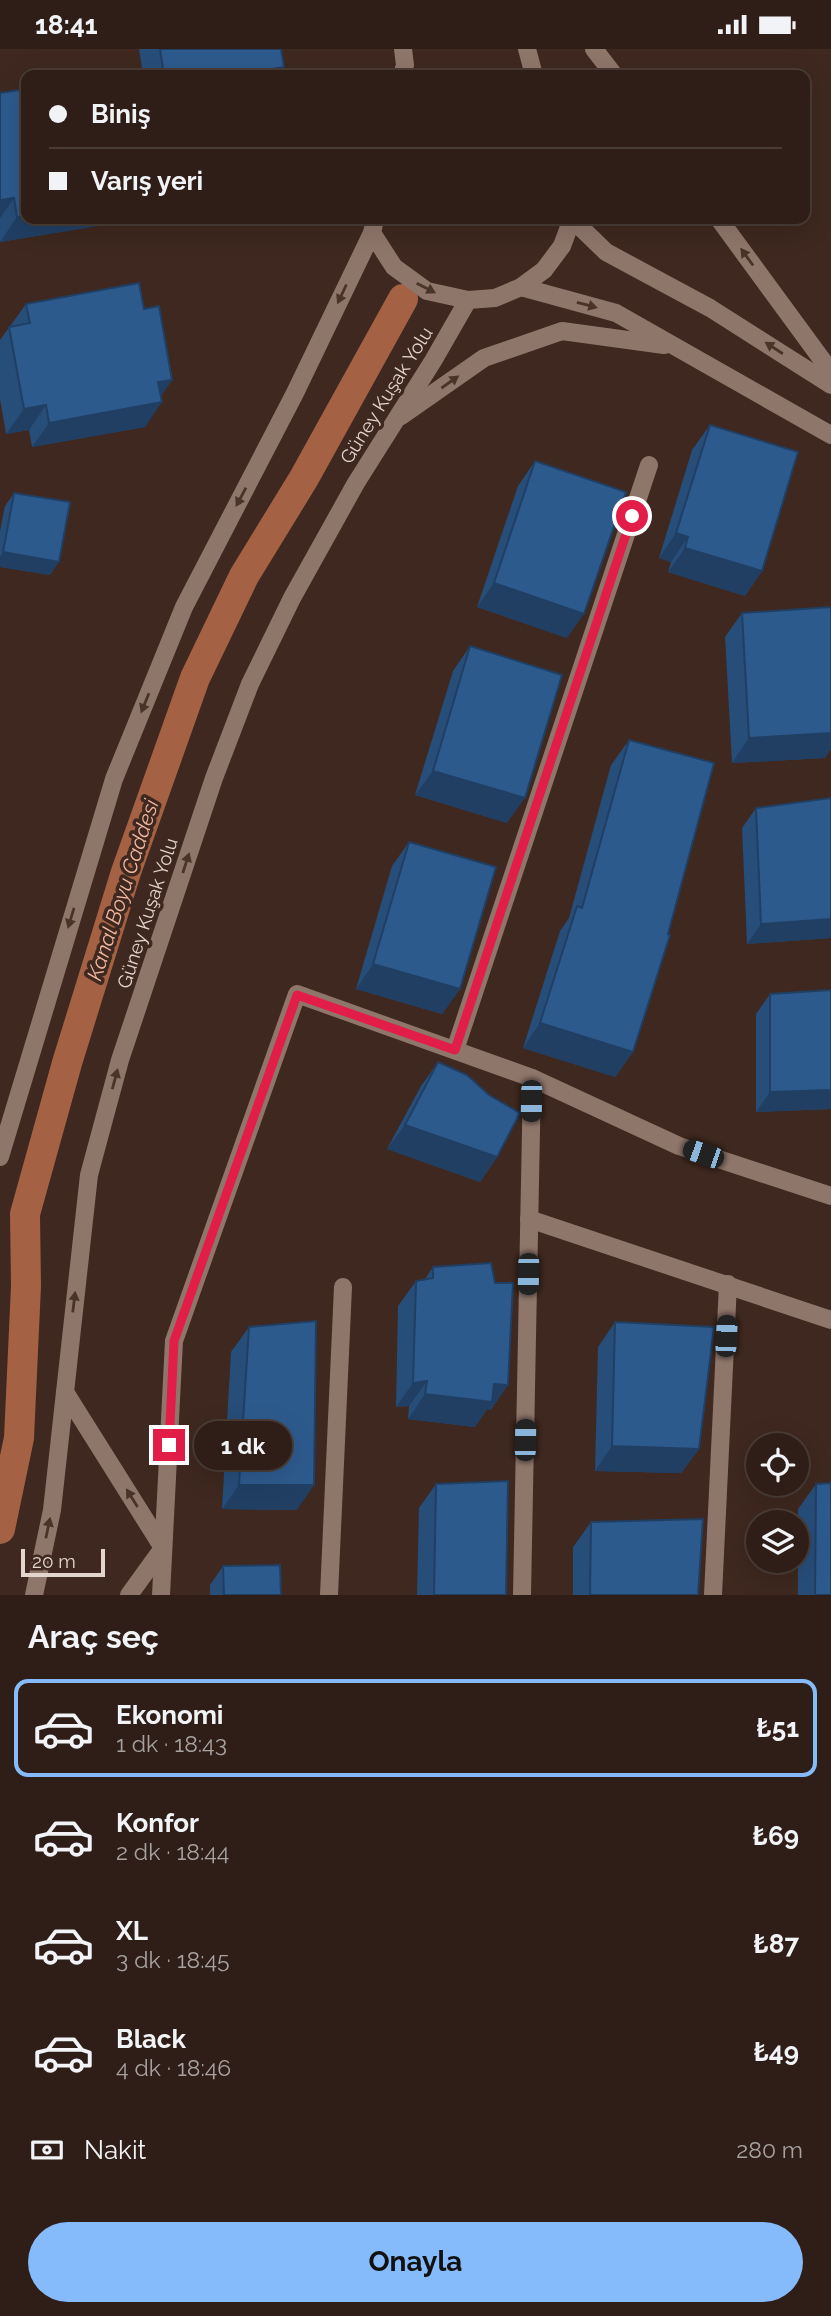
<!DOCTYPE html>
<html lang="tr">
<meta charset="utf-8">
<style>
:root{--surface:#2e1e17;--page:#362720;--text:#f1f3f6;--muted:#a7a2a1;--line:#493c36;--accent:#85bbfb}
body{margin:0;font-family:Raleway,sans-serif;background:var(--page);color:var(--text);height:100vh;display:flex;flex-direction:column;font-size:26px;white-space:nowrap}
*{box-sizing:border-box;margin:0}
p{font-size:23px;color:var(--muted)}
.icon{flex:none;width:38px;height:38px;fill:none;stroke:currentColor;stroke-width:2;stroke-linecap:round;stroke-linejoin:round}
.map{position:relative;height:1546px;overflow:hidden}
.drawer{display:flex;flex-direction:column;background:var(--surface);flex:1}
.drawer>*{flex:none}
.banner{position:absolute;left:21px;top:21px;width:789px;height:154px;border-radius:14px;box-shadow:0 7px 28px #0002,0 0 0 2px var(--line);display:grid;align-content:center;height:154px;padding:0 28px;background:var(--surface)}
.controls{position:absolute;left:746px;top:1384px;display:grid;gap:14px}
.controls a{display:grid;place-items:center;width:63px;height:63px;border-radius:50%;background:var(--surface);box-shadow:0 7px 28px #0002,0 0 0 2px var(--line);font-size:35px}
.scale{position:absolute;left:21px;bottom:18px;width:84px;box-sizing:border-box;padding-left:7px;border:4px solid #e3d5ce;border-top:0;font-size:19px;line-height:24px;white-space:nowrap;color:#e3d5ce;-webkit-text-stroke:5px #3e281f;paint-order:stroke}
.end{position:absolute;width:32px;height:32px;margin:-16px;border:9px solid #e11d48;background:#fff;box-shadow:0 0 0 4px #fff}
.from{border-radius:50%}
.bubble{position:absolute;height:49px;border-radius:24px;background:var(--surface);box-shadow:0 7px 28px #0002,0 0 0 2px var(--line);font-size:23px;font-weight:700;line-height:49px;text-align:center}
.car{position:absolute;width:21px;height:42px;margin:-21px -10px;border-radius:9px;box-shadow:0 0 5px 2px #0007;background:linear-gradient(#222 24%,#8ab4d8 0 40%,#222 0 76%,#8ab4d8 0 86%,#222 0)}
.banner b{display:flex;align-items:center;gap:24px;height:66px;font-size:26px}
.banner b+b{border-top:2px solid var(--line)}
.banner i{width:18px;height:18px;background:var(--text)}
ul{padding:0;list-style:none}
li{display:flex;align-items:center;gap:21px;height:98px;margin:0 14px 10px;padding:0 14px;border:4px solid transparent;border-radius:14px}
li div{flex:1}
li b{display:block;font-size:26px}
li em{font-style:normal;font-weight:700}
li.selected{border-color:var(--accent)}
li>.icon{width:63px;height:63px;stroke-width:1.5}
h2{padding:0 28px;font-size:32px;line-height:84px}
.pay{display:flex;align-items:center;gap:18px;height:77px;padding:0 28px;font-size:26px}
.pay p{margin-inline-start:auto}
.action{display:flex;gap:14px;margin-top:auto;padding:14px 28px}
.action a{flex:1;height:80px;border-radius:42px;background:var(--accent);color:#111;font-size:28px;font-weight:700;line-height:80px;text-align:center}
.status{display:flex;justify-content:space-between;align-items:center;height:49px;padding:0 35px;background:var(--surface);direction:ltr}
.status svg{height:19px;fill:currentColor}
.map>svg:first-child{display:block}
</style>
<div class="status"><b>18:41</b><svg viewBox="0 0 49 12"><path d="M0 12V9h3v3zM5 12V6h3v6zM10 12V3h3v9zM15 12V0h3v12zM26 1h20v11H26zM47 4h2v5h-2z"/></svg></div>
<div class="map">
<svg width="831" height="1546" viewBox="0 0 831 1546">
<rect width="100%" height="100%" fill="#3e281f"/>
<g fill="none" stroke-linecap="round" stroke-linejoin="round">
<polyline stroke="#a46143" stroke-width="30" points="0,1480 19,1389 26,1237 25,1165 67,1014 126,823 195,629 244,527 304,429 403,250"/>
<g stroke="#8f766b" stroke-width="18">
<polyline points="455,1001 649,416"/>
<polyline points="529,1170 831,1271"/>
<polyline points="65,1343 163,1499 129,1546"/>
<polyline points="161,1546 174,1292 297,945 532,1029 679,1097 831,1147"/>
<polyline points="329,1546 343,1238"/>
<polyline points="522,1546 532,1029"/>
<polyline points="713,1546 728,1235"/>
</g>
<g stroke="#8f766b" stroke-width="18">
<polyline points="527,0 534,26"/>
<polyline points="594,0 614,26"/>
<polyline points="402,26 405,16 403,0"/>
<polyline points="375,170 372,184 394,218 427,242 468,251 495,249 521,238 544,221 562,197 572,170"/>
<polyline points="572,170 606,203 710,259 831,336"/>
<polyline points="719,170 831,323"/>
<polyline points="521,238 616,264 831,386"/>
<polyline points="401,367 484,309 562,282 664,296"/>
<polyline points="0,1108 114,730 184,558 295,344 372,184"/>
<polyline points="34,1546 52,1461 89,1126 120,1011 214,729 250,635 292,549 356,434 433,312 468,251"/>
</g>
</g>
<g fill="#274d79">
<polygon points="139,0 281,0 278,26 143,26"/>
<polygon points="0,44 109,175 0,193"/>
<polygon points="26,255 144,260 172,331 161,347 145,378 32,398 29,381 6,385 0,350 0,291"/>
<polygon points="710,376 762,522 745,547 668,523 671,513 659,509 692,401"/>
<polygon points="535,412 567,589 477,558 518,437"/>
<polygon points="14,444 50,526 0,518 0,482 5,457"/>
<polygon points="831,558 831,700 825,709 732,714 725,588 742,564"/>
<polygon points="470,597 507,774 415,746 453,622"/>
<polygon points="629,691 633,1003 615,1028 523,999 560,882 569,869 611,716"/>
<polygon points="831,749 831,889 747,895 742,779 756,759"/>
<polygon points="409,793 460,940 442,965 356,940 392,817"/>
<polygon points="770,945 831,1060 756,1063 756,965"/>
<polygon points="438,1013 497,1108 480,1133 387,1100 421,1037"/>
<polygon points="433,1218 491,1361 487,1360 475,1378 408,1370 409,1357 396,1358 398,1257 416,1232 425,1230"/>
<polygon points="615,1273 699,1400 681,1424 595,1422 598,1298"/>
<polygon points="249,1278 297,1461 222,1460 231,1303"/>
<polygon points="436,1435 506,1546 417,1546 419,1459"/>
<polygon points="816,1435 831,1546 798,1546 798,1460"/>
<polygon points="591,1473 698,1546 573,1546 573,1498"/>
<polygon points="223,1517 281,1546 210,1546 210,1536"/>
</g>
<g fill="#203f63">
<polygon points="284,18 278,26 261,26 265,21"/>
<polygon points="14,149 0,169 0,151"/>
<polygon points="26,167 26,170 113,170 109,175 0,193 17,168"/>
<polygon points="172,331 156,354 162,353 145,378 32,398 49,374 158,333"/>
<polygon points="46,356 29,381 6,385 24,360"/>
<polygon points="676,484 688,488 671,513 659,509"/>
<polygon points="685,499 762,522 745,547 668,523"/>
<polygon points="3,503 59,513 50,526 0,518 0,508"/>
<polygon points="494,534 584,565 567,589 477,558"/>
<polygon points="831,684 831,700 825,709 732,714 749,689"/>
<polygon points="433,722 525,749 507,774 415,746"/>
<polygon points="831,870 831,889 747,895 761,875"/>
<polygon points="373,915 460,940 442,965 356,940"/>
<polygon points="540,974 633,1003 615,1028 523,999"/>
<polygon points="831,1041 831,1060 756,1063 770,1043"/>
<polygon points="405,1076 497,1108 480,1133 387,1100"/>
<polygon points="427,1332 409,1357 396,1358 413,1334"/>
<polygon points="494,1335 508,1336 491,1361 487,1360 475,1378 408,1370 425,1345"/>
<polygon points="612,1397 699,1400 681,1424 595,1422"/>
<polygon points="239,1436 314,1436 297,1461 222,1460"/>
</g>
<g fill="#2d5a8d" stroke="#203f63" stroke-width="2">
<polygon points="160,0 281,0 284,18 265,21 266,26 164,26"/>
<polygon points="26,40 26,167 17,168 14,149 0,151 0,44"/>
<polygon points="139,234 144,260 159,257 172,331 158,333 162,353 49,374 46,356 24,360 9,278 30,274 26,255"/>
<polygon points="710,376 798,403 762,522 685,499 688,488 676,484"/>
<polygon points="535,412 626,443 584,565 494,534"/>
<polygon points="14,444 70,453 59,513 3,503"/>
<polygon points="831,558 831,684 749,689 742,564"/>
<polygon points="470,597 562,626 525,749 433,722"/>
<polygon points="629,691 714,714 668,885 670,886 633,1003 540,974 577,857 582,859"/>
<polygon points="831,749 831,870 761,875 756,759"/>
<polygon points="409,793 496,818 460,940 373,915"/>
<polygon points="831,941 831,1041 770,1043 770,945"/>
<polygon points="438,1013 467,1026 489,1046 520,1064 497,1108 405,1076"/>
<polygon points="491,1214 495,1234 513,1234 508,1336 494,1335 492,1353 425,1345 427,1332 413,1334 416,1232 433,1229 433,1218"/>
<polygon points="316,1272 314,1436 239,1436 249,1278"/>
<polygon points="615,1273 714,1278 699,1400 612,1397"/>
<polygon points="508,1432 506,1546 434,1546 436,1435"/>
<polygon points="831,1434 831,1546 815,1546 816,1435"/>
<polygon points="703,1470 698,1546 590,1546 591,1473"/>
<polygon points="280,1516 281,1546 224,1546 223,1517"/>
</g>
<defs><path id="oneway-solid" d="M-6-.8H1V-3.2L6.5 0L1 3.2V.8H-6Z" transform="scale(1.75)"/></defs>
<g fill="#4a342a">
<use href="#oneway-solid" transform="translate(747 208) rotate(-126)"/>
<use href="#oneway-solid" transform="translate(426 239) rotate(27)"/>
<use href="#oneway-solid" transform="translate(342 245) rotate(115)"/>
<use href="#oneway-solid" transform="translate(587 256) rotate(15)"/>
<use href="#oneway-solid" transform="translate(774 299) rotate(-147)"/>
<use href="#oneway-solid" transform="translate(450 333) rotate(-35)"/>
<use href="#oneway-solid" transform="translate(241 448) rotate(118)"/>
<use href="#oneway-solid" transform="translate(145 654) rotate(112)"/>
<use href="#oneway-solid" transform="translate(186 814) rotate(-72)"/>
<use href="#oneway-solid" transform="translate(71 869) rotate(107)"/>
<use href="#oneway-solid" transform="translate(115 1030) rotate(-75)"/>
<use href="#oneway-solid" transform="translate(74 1253) rotate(-83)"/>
<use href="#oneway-solid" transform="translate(132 1449) rotate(-122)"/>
<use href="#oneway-solid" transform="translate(48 1479) rotate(-78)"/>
</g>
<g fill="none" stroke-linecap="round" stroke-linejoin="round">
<polyline stroke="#e11d48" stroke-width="9" points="169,1396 174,1292 297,946 455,1001 632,467"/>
</g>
<g text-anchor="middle" stroke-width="7" stroke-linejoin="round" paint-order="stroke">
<g font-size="19" fill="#e3d5ce" stroke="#3e281f">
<text transform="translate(386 346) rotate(-58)" y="7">Güney Kuşak Yolu</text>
<text transform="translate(147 864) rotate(-72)" y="7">Güney Kuşak Yolu</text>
</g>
<g font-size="21" font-style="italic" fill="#f2b89f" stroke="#3e281f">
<text transform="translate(123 841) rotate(-72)" y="7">Kanal Boyu Caddesi</text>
</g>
</g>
</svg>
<div class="controls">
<a><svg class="icon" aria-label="locate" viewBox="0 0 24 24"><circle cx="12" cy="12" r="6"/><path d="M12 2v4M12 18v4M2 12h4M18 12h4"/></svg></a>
<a><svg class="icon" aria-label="layers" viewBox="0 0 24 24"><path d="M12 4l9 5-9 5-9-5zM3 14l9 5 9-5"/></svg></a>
</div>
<div class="scale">20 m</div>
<i class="end from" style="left:632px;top:467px"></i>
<i class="end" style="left:169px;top:1396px"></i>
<div class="bubble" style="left:194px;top:1372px;width:98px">1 dk</div>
<i class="car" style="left:531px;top:1052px;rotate:181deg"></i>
<i class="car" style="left:703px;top:1105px;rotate:289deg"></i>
<i class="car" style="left:528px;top:1225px;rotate:181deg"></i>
<i class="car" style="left:726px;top:1287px;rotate:3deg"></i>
<i class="car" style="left:525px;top:1391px;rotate:1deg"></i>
<div class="banner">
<b><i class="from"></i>Biniş</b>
<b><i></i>Varış yeri</b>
</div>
</div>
<section class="drawer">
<h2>Araç seç</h2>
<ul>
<li class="selected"><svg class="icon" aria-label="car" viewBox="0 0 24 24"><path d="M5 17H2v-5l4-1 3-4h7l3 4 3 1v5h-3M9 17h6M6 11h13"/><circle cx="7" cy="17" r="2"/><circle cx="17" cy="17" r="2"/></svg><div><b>Ekonomi</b><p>1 dk · 18:43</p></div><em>₺51</em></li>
<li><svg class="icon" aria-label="car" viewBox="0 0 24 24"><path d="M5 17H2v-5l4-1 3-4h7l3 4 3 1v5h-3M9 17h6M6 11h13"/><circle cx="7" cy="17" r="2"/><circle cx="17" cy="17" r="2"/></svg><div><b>Konfor</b><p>2 dk · 18:44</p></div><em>₺69</em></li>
<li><svg class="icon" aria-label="car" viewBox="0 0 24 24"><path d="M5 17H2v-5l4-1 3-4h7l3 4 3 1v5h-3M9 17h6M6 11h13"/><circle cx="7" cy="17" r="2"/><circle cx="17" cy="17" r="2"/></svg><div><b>XL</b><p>3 dk · 18:45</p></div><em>₺87</em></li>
<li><svg class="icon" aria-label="car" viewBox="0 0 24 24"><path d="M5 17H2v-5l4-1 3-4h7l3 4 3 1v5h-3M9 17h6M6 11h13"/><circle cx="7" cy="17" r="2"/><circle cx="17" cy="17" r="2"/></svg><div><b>Black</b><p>4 dk · 18:46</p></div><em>₺49</em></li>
</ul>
<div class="pay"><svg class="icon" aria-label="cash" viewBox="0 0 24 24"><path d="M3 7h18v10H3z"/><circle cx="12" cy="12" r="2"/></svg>Nakit<p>280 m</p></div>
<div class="action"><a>Onayla</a></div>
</section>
